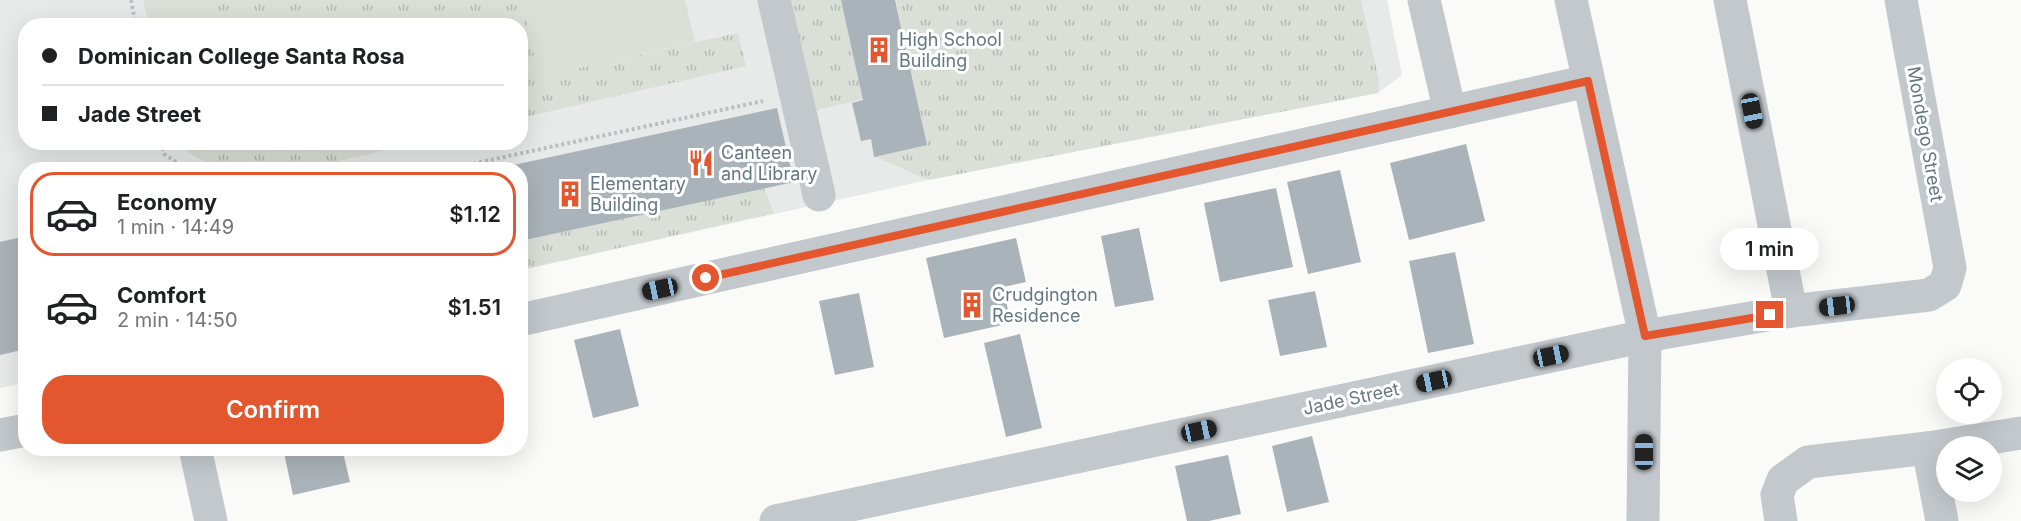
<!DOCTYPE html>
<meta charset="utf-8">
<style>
:root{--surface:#fff;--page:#f6f6f6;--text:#202124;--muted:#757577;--line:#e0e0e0;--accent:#e4572e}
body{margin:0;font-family:Inter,sans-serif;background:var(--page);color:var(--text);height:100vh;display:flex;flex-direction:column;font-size:22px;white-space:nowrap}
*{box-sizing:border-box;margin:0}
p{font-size:20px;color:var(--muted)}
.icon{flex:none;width:33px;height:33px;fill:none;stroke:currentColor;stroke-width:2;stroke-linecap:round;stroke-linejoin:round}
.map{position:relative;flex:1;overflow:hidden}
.drawer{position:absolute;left:18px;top:162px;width:510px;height:294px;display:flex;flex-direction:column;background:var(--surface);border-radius:24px;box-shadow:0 6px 24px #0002}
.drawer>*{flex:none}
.guide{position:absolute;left:18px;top:18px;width:510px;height:132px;border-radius:24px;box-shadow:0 6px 24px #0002;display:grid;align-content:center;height:132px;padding:0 24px;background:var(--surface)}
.buttons{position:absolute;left:1936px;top:358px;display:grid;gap:12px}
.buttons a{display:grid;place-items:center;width:66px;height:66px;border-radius:50%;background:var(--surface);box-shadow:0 6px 24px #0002;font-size:30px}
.end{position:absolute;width:27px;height:27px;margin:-14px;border:8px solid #e4572e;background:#fff;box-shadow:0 0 0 3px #fff}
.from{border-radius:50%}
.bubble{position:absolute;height:42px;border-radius:21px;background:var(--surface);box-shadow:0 6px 24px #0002;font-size:20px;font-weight:600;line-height:42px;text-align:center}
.car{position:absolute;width:18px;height:36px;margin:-18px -9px;border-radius:8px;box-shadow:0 0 4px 2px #0007;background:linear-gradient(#222 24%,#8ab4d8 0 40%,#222 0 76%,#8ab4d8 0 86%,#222 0)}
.guide b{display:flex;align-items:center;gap:21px;height:57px;font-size:22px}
.guide b+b{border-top:2px solid var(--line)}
.guide i{width:15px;height:15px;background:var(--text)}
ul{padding:10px 0 0;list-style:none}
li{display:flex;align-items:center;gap:18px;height:84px;margin:0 12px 9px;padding:0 12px;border:3px solid transparent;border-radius:24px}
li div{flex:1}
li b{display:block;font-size:22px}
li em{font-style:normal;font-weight:600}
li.active{border-color:var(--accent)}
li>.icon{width:54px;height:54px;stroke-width:1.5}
.cta{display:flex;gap:12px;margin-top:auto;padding:12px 24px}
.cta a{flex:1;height:69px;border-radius:24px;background:var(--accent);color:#fff;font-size:24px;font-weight:600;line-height:69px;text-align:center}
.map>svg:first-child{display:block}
</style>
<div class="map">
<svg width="2021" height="521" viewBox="0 0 2021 521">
<defs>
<pattern id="grass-tufts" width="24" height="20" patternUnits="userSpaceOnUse" patternTransform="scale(1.5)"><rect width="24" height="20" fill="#dadfd7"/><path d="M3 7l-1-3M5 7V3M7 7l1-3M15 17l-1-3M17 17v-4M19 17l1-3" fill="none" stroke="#b4b9b4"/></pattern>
</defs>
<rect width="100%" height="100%" fill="#fafaf8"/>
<path fill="#e8e9e9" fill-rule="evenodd" d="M0,0H1387L1402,75L1378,93L928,180L521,270L520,170H26L25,383L0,388ZM26,26H520V142H26Z"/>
<g fill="url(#grass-tufts)">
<polygon points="197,0 522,0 539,77 738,33 746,66 521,118 520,26 202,25"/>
<polygon points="771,0 842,0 863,99 796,115"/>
<polygon points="896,0 1361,0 1379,81 1378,93 928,180 874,156 927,145"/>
<polygon points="177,143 177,142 417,143 301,170 216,169 178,146"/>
<polygon points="764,188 774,213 521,270 520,241"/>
</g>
<g fill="#dadfd7">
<polygon points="143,0 197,0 202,25 149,25"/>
<polygon points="522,0 685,0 695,42 539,77"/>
</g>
<g fill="#aab3b9">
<polygon points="841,0 895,0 927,145 874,157 871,139 861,141 852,103 863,100"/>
<polygon points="777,108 794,182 520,241 520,170 495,169"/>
<polygon points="1466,144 1485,221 1409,240 1390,163"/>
<polygon points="1340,170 1361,262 1308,274 1287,182"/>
<polygon points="1276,188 1293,267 1220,282 1204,203"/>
<polygon points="1139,228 1154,300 1115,307 1101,236"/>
<polygon points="26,236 26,349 0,355 0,242"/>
<polygon points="1016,238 1026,282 1003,287 1011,323 944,338 926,258"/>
<polygon points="1455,252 1474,344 1428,353 1409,261"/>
<polygon points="1315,291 1327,347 1280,356 1268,300"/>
<polygon points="859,293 874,367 835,375 819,301"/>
<polygon points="620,329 639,406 593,418 574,340"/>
<polygon points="1020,334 1042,428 1006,437 984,343"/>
<polygon points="1312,436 1329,502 1287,512 1272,446"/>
<polygon points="283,448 342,448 350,482 293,495"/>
<polygon points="449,448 480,448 480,450 451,456"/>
<polygon points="1228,455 1241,514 1209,521 1187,521 1175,466"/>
</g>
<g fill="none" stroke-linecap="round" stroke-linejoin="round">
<g stroke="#bbbfc2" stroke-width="4" stroke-dasharray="3 3" stroke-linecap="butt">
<polyline points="131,0 136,26"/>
<polyline points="161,142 164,154 188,170"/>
<polyline points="444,170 763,101"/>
</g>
<g stroke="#c3c8cc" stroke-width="33">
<polyline points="774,0 819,195"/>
<polyline points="1424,0 1450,112"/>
<polyline points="1571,0 1645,336 1643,521"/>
<polyline points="1730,0 1791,311"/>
<polyline points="520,320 1588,81"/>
<polyline points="0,435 26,430"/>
<polyline points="195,448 211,521"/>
<polyline points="1928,448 1942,521"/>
<polyline points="776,521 1645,336 1791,311 1929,295 1945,285 1950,268 1901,0"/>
<polyline points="1781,521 1777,495 1783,480 1808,462 1928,448 2021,433"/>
</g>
</g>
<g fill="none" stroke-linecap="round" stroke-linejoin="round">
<polyline stroke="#e4572e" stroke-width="8" points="706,278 1588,81 1645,336 1770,315"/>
</g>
<defs>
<g id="building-bare" transform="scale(2.07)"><path d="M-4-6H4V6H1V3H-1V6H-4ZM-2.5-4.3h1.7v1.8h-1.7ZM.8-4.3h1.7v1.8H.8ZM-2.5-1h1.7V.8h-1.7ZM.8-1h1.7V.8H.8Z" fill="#e4572e" stroke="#fff" stroke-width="2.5" paint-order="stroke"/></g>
<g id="restaurant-bare" transform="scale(2.07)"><path d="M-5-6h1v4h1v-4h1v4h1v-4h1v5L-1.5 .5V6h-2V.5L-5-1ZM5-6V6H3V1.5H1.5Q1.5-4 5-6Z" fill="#e4572e" stroke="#fff" stroke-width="2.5" paint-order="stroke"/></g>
</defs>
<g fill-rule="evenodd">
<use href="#building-bare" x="879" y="50"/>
<use href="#restaurant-bare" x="701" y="163"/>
<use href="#building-bare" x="570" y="194"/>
<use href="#building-bare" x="972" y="305"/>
</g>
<g text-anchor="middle" stroke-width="6" stroke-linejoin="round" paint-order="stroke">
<g font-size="18" fill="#657683" stroke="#fff" text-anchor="start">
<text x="899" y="46">High School<tspan x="899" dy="21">Building</tspan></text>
<text x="721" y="159">Canteen<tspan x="721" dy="21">and Library</tspan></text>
<text x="590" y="190">Elementary<tspan x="590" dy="21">Building</tspan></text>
<text x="992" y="301">Crudgington<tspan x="992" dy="21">Residence</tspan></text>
</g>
<g font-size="18" fill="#657683" stroke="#fff">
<text transform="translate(1925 134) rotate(80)" y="6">Mondego Street</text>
<text transform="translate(1351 399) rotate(-12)" y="6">Jade Street</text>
</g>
</g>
</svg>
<div class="buttons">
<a><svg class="icon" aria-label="locate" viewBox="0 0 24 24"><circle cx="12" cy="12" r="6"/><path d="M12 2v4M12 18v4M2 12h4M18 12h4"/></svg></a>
<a><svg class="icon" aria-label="layers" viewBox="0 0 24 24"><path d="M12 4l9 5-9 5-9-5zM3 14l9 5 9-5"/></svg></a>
</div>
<i class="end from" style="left:706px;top:278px"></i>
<i class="end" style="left:1770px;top:315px"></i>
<div class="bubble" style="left:1720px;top:228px;width:99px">1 min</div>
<i class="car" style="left:1752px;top:111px;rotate:169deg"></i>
<i class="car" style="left:660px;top:289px;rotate:258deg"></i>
<i class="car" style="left:1837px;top:306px;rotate:263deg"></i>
<i class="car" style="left:1551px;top:356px;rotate:78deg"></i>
<i class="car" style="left:1434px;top:381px;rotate:258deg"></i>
<i class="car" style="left:1199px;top:431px;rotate:78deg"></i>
<i class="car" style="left:1644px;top:452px;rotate:0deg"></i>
<div class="guide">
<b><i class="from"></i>Dominican College Santa Rosa</b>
<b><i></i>Jade Street</b>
</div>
<section class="drawer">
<ul>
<li class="active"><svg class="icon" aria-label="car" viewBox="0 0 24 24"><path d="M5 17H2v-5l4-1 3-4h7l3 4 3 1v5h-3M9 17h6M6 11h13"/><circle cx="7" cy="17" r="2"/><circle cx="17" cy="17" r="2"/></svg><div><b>Economy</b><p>1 min · 14:49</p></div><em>$1.12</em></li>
<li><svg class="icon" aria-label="car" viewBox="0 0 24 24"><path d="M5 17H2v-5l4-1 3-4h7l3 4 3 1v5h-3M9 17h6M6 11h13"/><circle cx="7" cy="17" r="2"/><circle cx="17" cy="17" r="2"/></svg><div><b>Comfort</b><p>2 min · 14:50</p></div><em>$1.51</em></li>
</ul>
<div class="cta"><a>Confirm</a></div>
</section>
</div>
